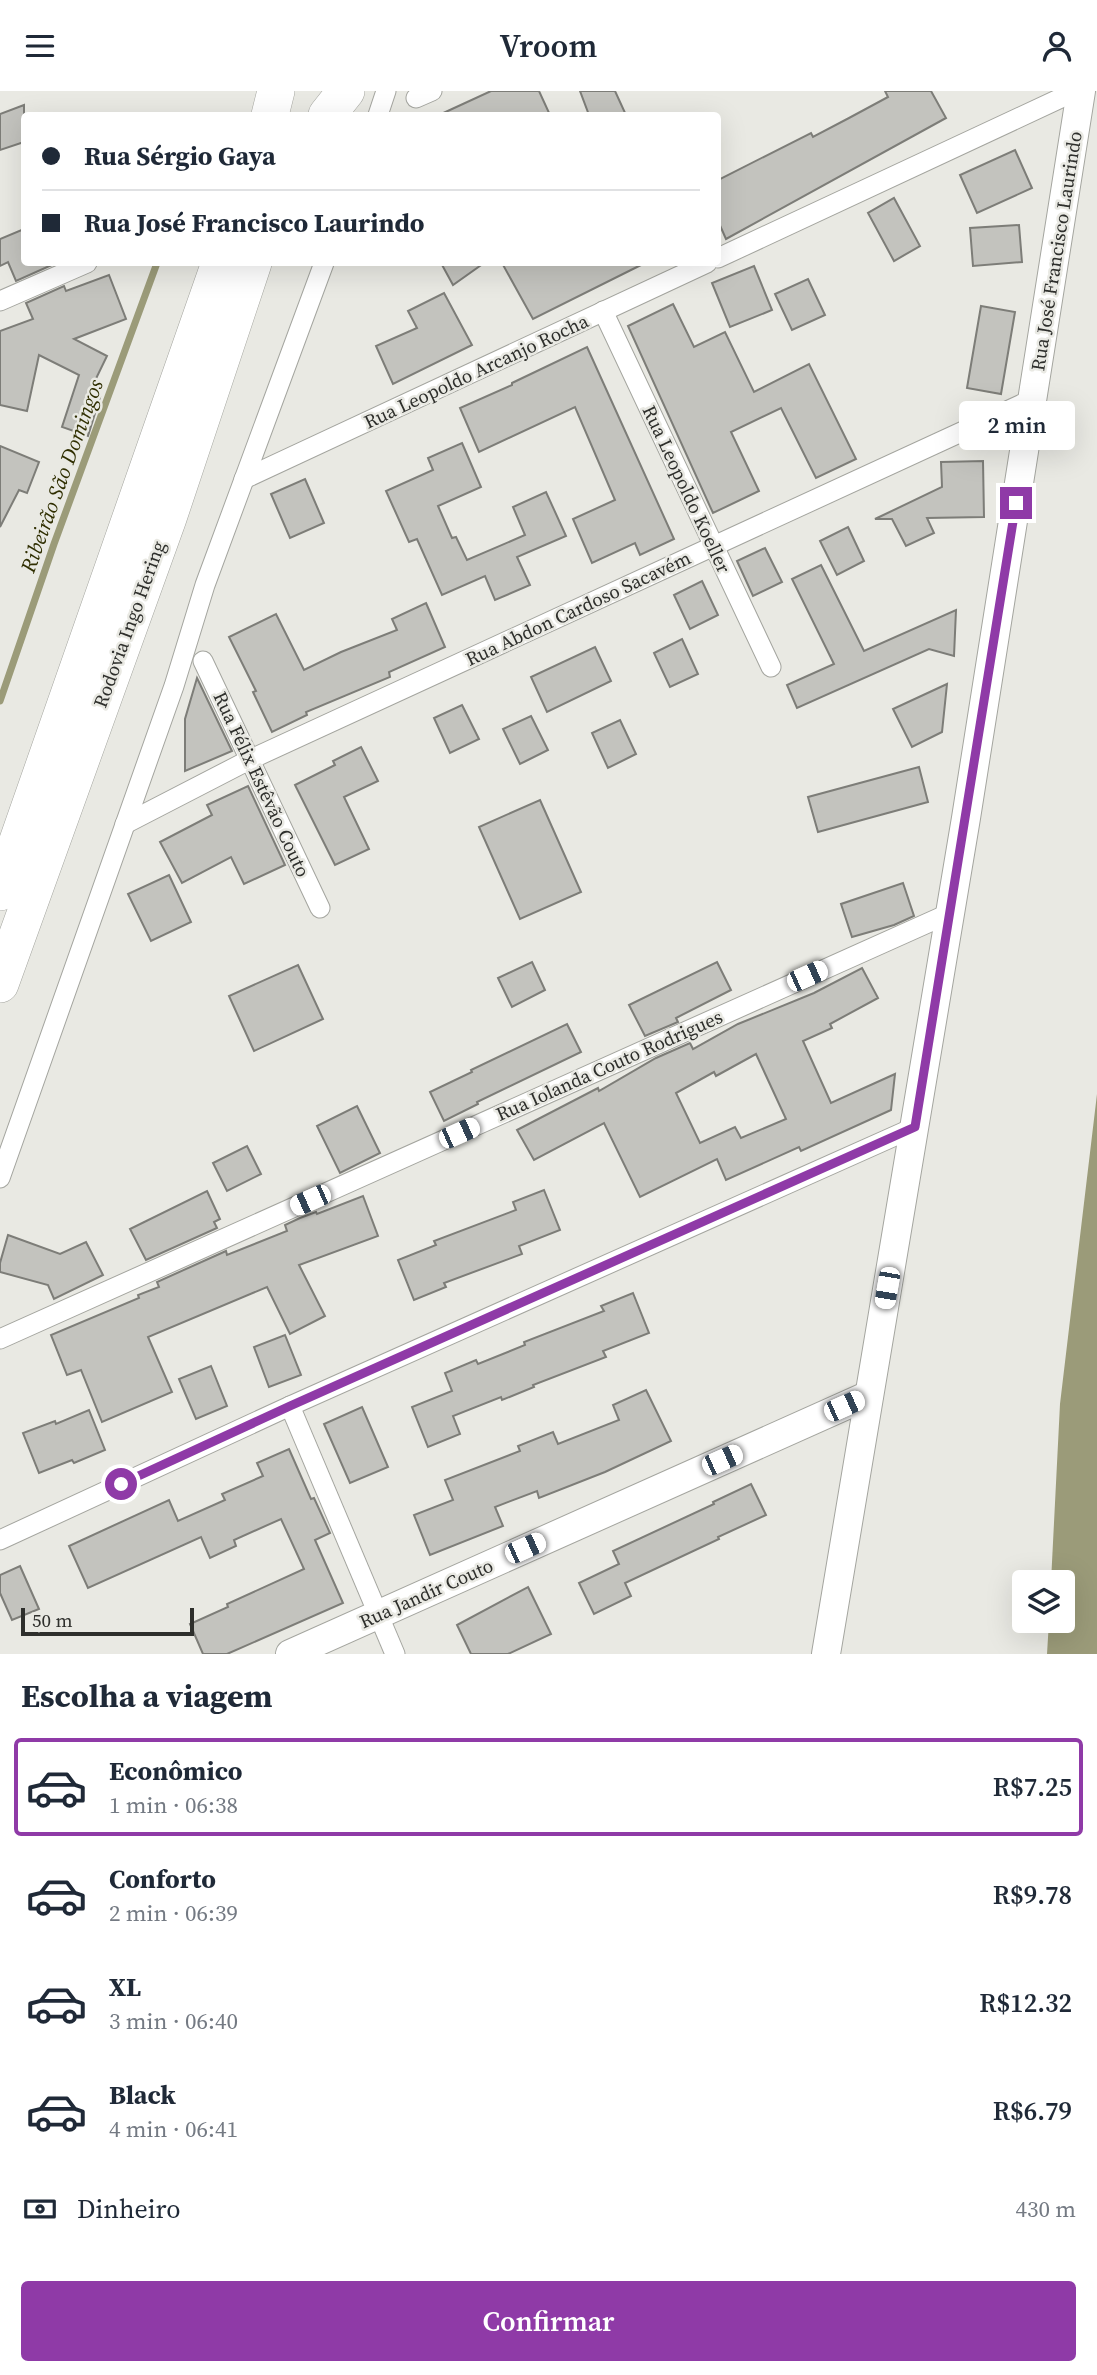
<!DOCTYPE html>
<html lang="pt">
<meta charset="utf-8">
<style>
:root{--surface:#fff;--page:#f6f6f7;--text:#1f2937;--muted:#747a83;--line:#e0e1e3;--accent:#8f3aa7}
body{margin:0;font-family:"Source Serif 4",serif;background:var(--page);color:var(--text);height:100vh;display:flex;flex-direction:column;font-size:26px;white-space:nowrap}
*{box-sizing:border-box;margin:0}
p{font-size:23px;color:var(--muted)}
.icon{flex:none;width:38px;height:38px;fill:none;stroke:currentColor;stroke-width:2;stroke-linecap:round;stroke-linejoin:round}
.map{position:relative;height:1563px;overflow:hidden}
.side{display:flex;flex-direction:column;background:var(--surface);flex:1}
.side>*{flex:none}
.hud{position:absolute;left:21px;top:21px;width:700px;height:154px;border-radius:7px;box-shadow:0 7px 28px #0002;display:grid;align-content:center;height:154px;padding:0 21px;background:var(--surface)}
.controls{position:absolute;left:1012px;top:1479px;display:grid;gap:14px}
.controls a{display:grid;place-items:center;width:63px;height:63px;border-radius:7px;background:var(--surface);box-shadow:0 7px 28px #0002;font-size:35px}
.scale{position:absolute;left:21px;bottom:18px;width:173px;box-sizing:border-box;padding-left:7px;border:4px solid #2e2f2c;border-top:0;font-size:19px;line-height:24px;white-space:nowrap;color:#2e2f2c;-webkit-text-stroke:5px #e9e9e3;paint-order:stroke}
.end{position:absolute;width:32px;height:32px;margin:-16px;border:9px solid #8f3aa7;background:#fff;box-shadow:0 0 0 4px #fff}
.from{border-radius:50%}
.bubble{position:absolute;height:49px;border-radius:7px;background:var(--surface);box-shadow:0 7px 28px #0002;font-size:23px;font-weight:600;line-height:49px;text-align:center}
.car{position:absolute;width:21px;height:42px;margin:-21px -10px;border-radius:9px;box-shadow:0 0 5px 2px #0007;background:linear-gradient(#fff 24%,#345 0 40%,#fff 0 76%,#345 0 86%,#fff 0)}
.hud b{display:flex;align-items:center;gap:24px;height:66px;font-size:26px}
.hud b+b{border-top:2px solid var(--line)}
.hud i{width:18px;height:18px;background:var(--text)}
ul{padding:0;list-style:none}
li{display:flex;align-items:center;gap:21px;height:98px;margin:0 14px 10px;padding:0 7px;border:4px solid transparent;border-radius:7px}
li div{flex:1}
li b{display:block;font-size:26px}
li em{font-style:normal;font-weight:600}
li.current{border-color:var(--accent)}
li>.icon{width:63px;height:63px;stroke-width:1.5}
h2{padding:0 21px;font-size:32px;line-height:84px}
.pay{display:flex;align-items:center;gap:18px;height:77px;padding:0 21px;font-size:26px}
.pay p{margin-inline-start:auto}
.action{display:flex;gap:14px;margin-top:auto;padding:14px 21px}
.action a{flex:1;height:80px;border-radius:7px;background:var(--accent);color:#fff;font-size:28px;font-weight:600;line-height:80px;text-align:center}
header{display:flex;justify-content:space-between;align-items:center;height:91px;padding:0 21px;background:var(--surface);font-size:32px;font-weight:600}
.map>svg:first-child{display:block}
</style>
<header><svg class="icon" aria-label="menu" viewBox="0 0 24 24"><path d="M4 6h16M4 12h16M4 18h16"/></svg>Vroom<svg class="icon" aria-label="person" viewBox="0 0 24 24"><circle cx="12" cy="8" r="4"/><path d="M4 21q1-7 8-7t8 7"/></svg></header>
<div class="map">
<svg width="1097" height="1563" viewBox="0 0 1097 1563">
<rect width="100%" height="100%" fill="#e9e9e3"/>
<polygon fill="#9b9b79" points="1097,1003 1097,1563 1047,1563 1049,1530 1062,1530 1062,1491 1051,1491 1060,1313"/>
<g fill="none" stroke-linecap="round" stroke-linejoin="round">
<polyline stroke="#9b9b79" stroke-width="7" points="0,610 54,453 157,172"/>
</g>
<g fill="#c3c3be" stroke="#7d7d78" stroke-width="2" fill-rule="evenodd">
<polygon points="491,0 539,0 550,24 439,24"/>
<polygon points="580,0 615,0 626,24 589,24"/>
<polygon points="885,0 931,0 946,27 726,148 718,130 718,89 811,42 813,46 849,27 888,6"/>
<polygon points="24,14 24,51 0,59 0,23"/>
<polygon points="1015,59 1032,97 977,122 960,84"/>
<polygon points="894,107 920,155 894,170 868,122"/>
<polygon points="1019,134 1022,171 973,175 970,137"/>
<polygon points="24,138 24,172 54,173 16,190 8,171 0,175 0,148"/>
<polygon points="441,172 484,172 453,194"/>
<polygon points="502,172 645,172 533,228"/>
<polygon points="754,175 772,219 730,236 712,192"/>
<polygon points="109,184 126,228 74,248 107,265 89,302 100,306 88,345 62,336 79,284 39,264 27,320 0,314 0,240 33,228 26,212 64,195 66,200"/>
<polygon points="808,188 825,224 792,239 775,203"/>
<polygon points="444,202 472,254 393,293 376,255 417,237 408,220"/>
<polygon points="673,213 694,256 725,241 754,301 809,273 856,368 816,387 781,317 731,341 759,400 713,422 628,235"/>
<polygon points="981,215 1015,221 1001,303 967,297"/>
<polygon points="587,256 674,448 640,464 635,452 592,472 573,428 615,409 575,316 479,361 460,317 512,294 512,292"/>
<polygon points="462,352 481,396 438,415 452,447 456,446 467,469 525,444 513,416 546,401 566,445 517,466 530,494 495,509 485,485 442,504 417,448 409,451 386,400 433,379 428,367"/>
<polygon points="0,355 39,371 27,402 19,399 0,436"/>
<polygon points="983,370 984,426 927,427 934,442 906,455 892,428 875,428 942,396 941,371"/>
<polygon points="305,388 324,432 290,447 271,403"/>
<polygon points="848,436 864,470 837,484 820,450"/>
<polygon points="765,457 782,491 753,505 737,470"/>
<polygon points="821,474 864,560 956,519 954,565 929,558 797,617 787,594 834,573 792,488"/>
<polygon points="702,490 718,524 690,538 674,504"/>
<polygon points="426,512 445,556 389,581 390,586 306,621 307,624 272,641 253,601 256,600 229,546 276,523 304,579 341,561 397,539 392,528"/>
<polygon points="682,548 698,583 670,596 654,562"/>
<polygon points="595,556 611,590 547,621 531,586"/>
<polygon points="197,587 232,660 185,680 185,628"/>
<polygon points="947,593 942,641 912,656 893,618"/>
<polygon points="462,614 479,648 450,662 434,627"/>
<polygon points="531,625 548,659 520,673 503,638"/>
<polygon points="620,629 636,663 608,677 592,642"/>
<polygon points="361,656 378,690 344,706 369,758 335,774 295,694 335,674 333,670"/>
<polygon points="919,676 928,711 818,741 808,706"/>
<polygon points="248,695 285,774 244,793 231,766 182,792 160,751 212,724 207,714"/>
<polygon points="540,709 581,801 520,828 479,736"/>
<polygon points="169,784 191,831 151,850 128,803"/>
<polygon points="903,792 914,825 894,834 852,846 841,813"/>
<polygon points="532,871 545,899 512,916 498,887"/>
<polygon points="717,871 731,899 676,927 678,931 645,945 629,914"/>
<polygon points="298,874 323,928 254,960 229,905"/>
<path d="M862,877L878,907L830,933L832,937L803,950L831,1012L895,983L891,1019L801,1060L799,1056L726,1089L717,1068L640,1106L604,1032L534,1069L517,1039L598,997L599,1000L656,967L690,952L693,958L738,933L814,902ZM756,963L786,1028L741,1047L735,1036L700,1052L676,1002L714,981L716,985Z"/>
<polygon points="567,933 581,961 477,1011 478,1013 444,1030 430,1001 472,981 471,979"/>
<polygon points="357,1015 380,1062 340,1082 317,1035"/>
<polygon points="247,1055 261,1083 227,1100 213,1072"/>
<polygon points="544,1099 560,1139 519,1155 522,1163 444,1192 446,1196 414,1209 398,1169 436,1154 434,1150 516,1119 513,1111"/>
<polygon points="207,1100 220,1128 214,1131 217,1137 146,1169 130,1138"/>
<polygon points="363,1105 378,1145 299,1174 325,1225 290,1243 267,1196 148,1246 172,1301 102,1331 81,1279 67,1284 51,1244 139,1207 138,1204 159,1196 157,1191 226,1160 227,1164 287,1140 285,1134 300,1127 316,1121 317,1123"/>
<polygon points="8,1144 60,1163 86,1151 103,1184 54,1208 48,1194 0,1181 0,1172"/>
<polygon points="633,1202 649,1242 603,1260 606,1266 533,1294 534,1296 502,1309 501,1306 453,1325 460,1343 428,1356 412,1316 452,1300 445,1282 476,1269 478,1273 525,1254 524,1251 604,1220 601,1215"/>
<polygon points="285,1244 301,1284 269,1296 254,1256"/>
<polygon points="211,1275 227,1315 196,1328 179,1288"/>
<polygon points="646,1299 671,1350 605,1381 539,1407 537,1400 495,1416 503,1435 430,1464 414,1424 453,1409 445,1389 520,1360 518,1355 553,1341 558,1353 619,1329 613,1314"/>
<polygon points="362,1316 388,1376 350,1392 324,1333"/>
<polygon points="89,1319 105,1359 74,1372 72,1369 39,1382 23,1342 55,1330 56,1333"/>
<polygon points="289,1358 311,1408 314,1407 330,1442 315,1449 343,1512 227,1563 203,1563 190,1533 228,1516 227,1513 304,1478 281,1428 234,1449 236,1455 210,1467 201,1446 88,1497 69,1455 169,1409 178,1430 225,1409 222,1403 263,1385 257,1372"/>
<polygon points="751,1393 766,1424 718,1446 719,1448 625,1492 631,1505 594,1523 579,1492 619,1473 613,1460 714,1413 713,1411"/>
<polygon points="20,1475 39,1518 12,1529 0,1502 0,1484"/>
<polygon points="528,1496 551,1543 508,1563 471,1563 457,1534"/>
</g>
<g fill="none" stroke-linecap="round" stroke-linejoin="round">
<g stroke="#a4a59f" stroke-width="21">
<g id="street">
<polyline points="416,7 432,0"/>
<polyline points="378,24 386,0"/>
<polyline points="718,167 1076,0"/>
<polyline points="0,210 87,172"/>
<polyline points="603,220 771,576"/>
<polyline points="244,388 707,172"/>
<polyline points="203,570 320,817"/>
<polyline points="125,733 249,669 1033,308"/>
<polyline points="0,1087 174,595 205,494 324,172"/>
<polyline points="0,1248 950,822"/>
<polyline points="290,1315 395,1563"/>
<polyline points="0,1449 290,1315 915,1036"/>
</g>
</g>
<g stroke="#a4a59f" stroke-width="30">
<g id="secondary">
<polyline points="290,1563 869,1304"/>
<polyline points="826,1563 966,727 1081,0"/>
</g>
</g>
<g stroke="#a4a59f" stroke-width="38">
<g id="highway">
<polyline points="270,24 276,0"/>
<polyline points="327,24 346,0"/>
<polyline points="0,801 220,172"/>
<polyline points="0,893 168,427 253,172"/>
</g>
</g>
<use href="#street" stroke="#fff" stroke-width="19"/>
<use href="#secondary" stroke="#fff" stroke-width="28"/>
<use href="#highway" stroke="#fff" stroke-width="37"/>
</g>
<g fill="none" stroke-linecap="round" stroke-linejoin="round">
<polyline stroke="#8f3aa7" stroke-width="9" points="121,1393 290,1315 915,1036 1016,412"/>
</g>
<g text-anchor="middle" stroke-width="5" stroke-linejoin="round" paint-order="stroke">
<g font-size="19" fill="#2e2f2c" stroke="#e9e9e3">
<text transform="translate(1056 160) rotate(-81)" y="7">Rua José Francisco Laurindo</text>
<text transform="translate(476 280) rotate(-25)" y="7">Rua Leopoldo Arcanjo Rocha</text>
<text transform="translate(687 398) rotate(65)" y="7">Rua Leopoldo Koeller</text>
<text transform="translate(578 517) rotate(-25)" y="7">Rua Abdon Cardoso Sacavém</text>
<text transform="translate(129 533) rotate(-70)" y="7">Rodovia Ingo Hering</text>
<text transform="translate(262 693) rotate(65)" y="7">Rua Félix Estêvão Couto</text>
<text transform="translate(609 974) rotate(-24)" y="7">Rua Iolanda Couto Rodrigues</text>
<text transform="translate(426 1502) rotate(-24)" y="7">Rua Jandir Couto</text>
</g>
<g font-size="21" font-style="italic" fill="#2f2e01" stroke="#e9e9e3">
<text transform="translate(62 385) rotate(-70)" y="7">Ribeirão São Domingos</text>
</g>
</g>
</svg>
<div class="controls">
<a><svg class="icon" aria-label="layers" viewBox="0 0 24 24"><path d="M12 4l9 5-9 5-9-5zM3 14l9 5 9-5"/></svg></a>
</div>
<div class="scale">50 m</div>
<i class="end from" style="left:121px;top:1393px"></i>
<i class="end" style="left:1016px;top:412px"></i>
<div class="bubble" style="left:959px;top:310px;width:116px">2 min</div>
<i class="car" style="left:807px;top:885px;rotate:66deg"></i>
<i class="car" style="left:459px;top:1042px;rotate:66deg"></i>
<i class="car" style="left:310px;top:1109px;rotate:246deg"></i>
<i class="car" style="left:887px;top:1197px;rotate:190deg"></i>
<i class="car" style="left:844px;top:1315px;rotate:66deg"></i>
<i class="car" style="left:722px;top:1369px;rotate:66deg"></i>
<i class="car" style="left:525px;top:1457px;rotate:66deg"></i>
<div class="hud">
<b><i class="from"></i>Rua Sérgio Gaya</b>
<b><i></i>Rua José Francisco Laurindo</b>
</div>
</div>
<section class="side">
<h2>Escolha a viagem</h2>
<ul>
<li class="current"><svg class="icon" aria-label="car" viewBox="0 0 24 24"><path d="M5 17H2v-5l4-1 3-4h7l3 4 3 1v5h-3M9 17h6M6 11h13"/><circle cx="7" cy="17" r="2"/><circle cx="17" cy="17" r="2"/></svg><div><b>Econômico</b><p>1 min · 06:38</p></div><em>R$7.25</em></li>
<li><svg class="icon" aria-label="car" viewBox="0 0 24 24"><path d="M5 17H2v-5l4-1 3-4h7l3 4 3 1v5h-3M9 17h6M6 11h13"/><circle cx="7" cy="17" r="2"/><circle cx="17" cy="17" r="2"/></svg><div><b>Conforto</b><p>2 min · 06:39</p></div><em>R$9.78</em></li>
<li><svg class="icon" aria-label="car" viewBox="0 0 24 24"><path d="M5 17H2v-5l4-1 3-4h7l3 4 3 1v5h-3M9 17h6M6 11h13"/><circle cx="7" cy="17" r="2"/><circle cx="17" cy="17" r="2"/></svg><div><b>XL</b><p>3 min · 06:40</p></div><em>R$12.32</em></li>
<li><svg class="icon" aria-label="car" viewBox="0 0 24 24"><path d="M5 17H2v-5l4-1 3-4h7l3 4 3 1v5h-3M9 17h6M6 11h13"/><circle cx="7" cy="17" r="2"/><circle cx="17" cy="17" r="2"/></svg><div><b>Black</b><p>4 min · 06:41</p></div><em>R$6.79</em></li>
</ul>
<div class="pay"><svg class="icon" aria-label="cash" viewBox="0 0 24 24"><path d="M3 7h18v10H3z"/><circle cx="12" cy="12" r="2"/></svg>Dinheiro<p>430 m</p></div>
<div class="action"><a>Confirmar</a></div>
</section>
